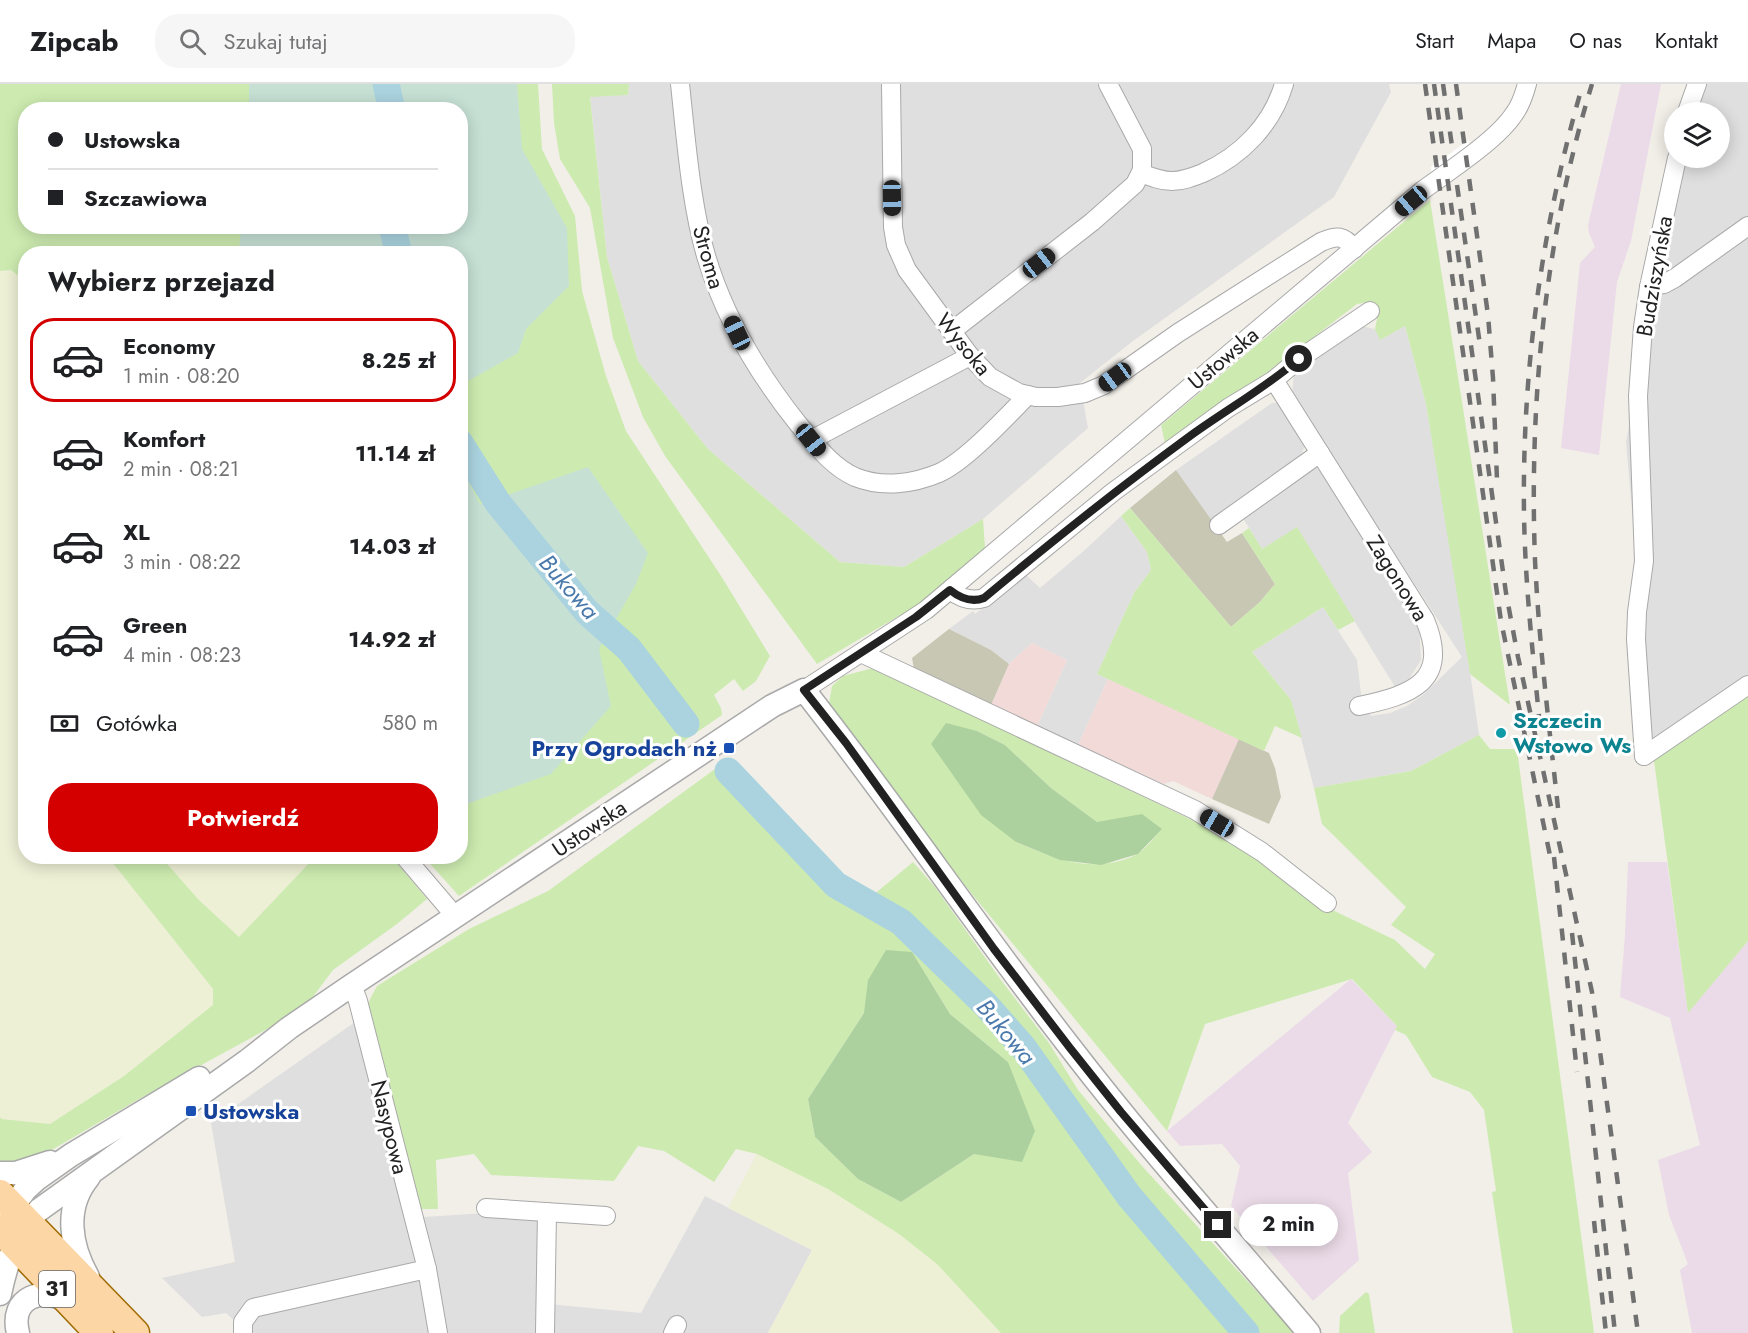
<!DOCTYPE html>
<html lang="pl">
<meta charset="utf-8">
<style>
:root{--surface:#fff;--page:#f6f6f6;--text:#202124;--muted:#757577;--line:#e0e0e0;--accent:#d40000}
body{margin:0;font-family:Jost,sans-serif;background:var(--page);color:var(--text);height:100vh;display:flex;flex-direction:column;font-size:22px;white-space:nowrap}
*{box-sizing:border-box;margin:0}
p{font-size:20px;color:var(--muted)}
.icon{flex:none;width:33px;height:33px;fill:none;stroke:currentColor;stroke-width:2;stroke-linecap:round;stroke-linejoin:round}
.map{position:relative;flex:1;overflow:hidden}
.details{position:absolute;left:18px;top:162px;width:450px;height:618px;display:flex;flex-direction:column;background:var(--surface);border-radius:24px;box-shadow:0 3px 15px #0003}
.details>*{flex:none}
.banner{position:absolute;left:18px;top:18px;width:450px;height:132px;border-radius:24px;box-shadow:0 3px 15px #0003;display:grid;align-content:center;height:132px;padding:0 30px;background:var(--surface)}
.fabs{position:absolute;left:1664px;top:18px;display:grid;gap:12px}
.fabs a{display:grid;place-items:center;width:66px;height:66px;border-radius:50%;background:var(--surface);box-shadow:0 3px 15px #0003;font-size:30px}
.end{position:absolute;width:27px;height:27px;margin:-14px;border:8px solid #222;background:#fff;box-shadow:0 0 0 3px #fff}
.from{border-radius:50%}
.bubble{position:absolute;height:42px;border-radius:21px;background:var(--surface);box-shadow:0 3px 15px #0003;font-size:20px;font-weight:700;line-height:42px;text-align:center}
.car{position:absolute;width:18px;height:36px;margin:-18px -9px;border-radius:8px;box-shadow:0 0 4px 2px #0007;background:linear-gradient(#222 24%,#8ab4d8 0 40%,#222 0 76%,#8ab4d8 0 86%,#222 0)}
.banner b{display:flex;align-items:center;gap:21px;height:57px;font-size:22px}
.banner b+b{border-top:2px solid var(--line)}
.banner i{width:15px;height:15px;background:var(--text)}
ul{padding:0;list-style:none}
li{display:flex;align-items:center;gap:18px;height:84px;margin:0 12px 9px;padding:0 18px;border:3px solid transparent;border-radius:24px}
li div{flex:1}
li b{display:block;font-size:22px}
li em{font-style:normal;font-weight:700}
li.current{border-color:var(--accent)}
li>.icon{width:54px;height:54px;stroke-width:1.5}
h2{padding:0 30px;font-size:27px;line-height:72px}
.pay{display:flex;align-items:center;gap:15px;height:66px;padding:0 30px;font-size:22px}
.pay p{margin-inline-start:auto}
.cta{display:flex;gap:12px;margin-top:auto;padding:12px 30px}
.cta a{flex:1;height:69px;border-radius:24px;background:var(--accent);color:#fff;font-size:24px;font-weight:700;line-height:69px;text-align:center}
header{display:flex;align-items:center;gap:36px;box-sizing:border-box;height:84px;padding:0 30px;background:var(--surface);border-bottom:2px solid var(--line)}
header strong{font-size:28px}
nav{display:flex;gap:33px;margin-inline-start:auto;font-size:21px}
.search{width:420px;height:54px;background:var(--page);display:flex;align-items:center;gap:15px;box-sizing:border-box;padding:0 21px;border-radius:24px;color:var(--muted);font-size:22px}
.map>svg:first-child{display:block}
</style>
<header>
<strong>Zipcab</strong>
<div class="search"><svg class="icon" aria-label="search" viewBox="0 0 24 24"><circle cx="10" cy="10" r="6"/><path d="M15 15l6 6"/></svg>Szukaj tutaj</div>
<nav><a>Start</a><a>Mapa</a><a>O nas</a><a>Kontakt</a></nav>
</header>
<div class="map">
<svg width="1748" height="1249" viewBox="0 0 1748 1249">
<rect width="100%" height="100%" fill="#f2efe9"/>
<g fill="#e0dfdf">
<polygon points="629,0 1389,0 1391,8 1334,113 1133,257 1080,299 1088,344 983,435 904,483 840,478 708,365 638,277 607,173 590,12 628,11"/>
<polygon points="1693,0 1748,0 1748,606 1672,660 1654,676 1626,358 1679,74 1719,74 1719,28 1687,28"/>
<polygon points="1361,242 1375,245 1381,255 1405,242 1426,320 1463,539 1479,651 1411,687 1314,704 1291,616 1252,568 1323,523 1357,576 1362,618 1371,632 1390,629 1407,622 1424,610 1462,573 1292,311 1294,289"/>
<polygon points="1272,319 1279,319 1305,361 1300,374 1211,436 1176,386"/>
<polygon points="1306,383 1320,385 1419,540 1421,576 1409,595 1395,603 1297,444 1262,465 1241,431"/>
<polygon points="1121,432 1147,468 1151,486 1134,509 1097,590 1108,595 1078,661 1037,642 1067,576 1032,559 1009,580 991,566 949,545 973,527 975,530 1025,490 1040,504 1086,465"/>
<polygon points="355,938 408,1134 486,1129 539,1132 539,1219 641,1229 705,1112 812,1166 768,1249 248,1249 226,1229 202,1233 162,1194 235,1178 211,1039"/>
</g>
<g fill="#f2dad9">
<polygon points="1032,559 1067,576 1037,642 991,621 1009,580"/>
<polygon points="1108,595 1240,654 1212,715 1173,697 1164,700 1078,661"/>
</g>
<g fill="#ebdbe8">
<polygon points="1621,0 1661,0 1631,157 1617,198 1599,371 1561,364 1580,179 1595,163 1589,149 1588,141"/>
<polygon points="1628,778 1667,778 1688,928 1748,857 1748,1249 1692,1249 1680,1186 1688,1180 1669,1131 1658,1076 1700,1061 1670,934 1620,913 1625,851"/>
<polygon points="1351,895 1397,942 1348,1039 1372,1068 1348,1089 1359,1176 1313,1217 1231,1122 1240,1082 1222,1060 1180,1062 1167,1047"/>
</g>
<g fill="#c7c7b4">
<polygon points="1176,386 1227,458 1242,449 1275,500 1260,518 1231,543 1130,424"/>
<polygon points="949,545 991,566 1009,580 991,621 914,585 912,574"/>
<polygon points="1239,655 1269,669 1275,684 1281,713 1269,740 1212,715"/>
</g>
<g fill="#eef0d5">
<polygon points="11,186 26,197 26,772 108,773 213,905 213,921 124,992 50,1040 2,1035 0,1033 0,187"/>
<polygon points="161,773 315,773 239,853 199,816"/>
<polygon points="757,1070 828,1105 899,1150 937,1180 1001,1249 768,1249 812,1166 728,1124"/>
</g>
<g fill="#cdebb0" fill-rule="evenodd">
<path d="M0,0H538L542,65L575,132L582,207L606,292L626,347L723,495L770,572L756,597L743,607L734,595L714,611L721,624L722,631L459,812L424,773L460,772V170H26L25,197L11,186L0,187ZM26,26H460V142H26Z"/>
<polygon points="552,0 629,0 628,11 590,13 607,173 638,277 708,365 840,478 904,483 983,435 985,464 921,519 817,580 665,372 643,333 613,254 590,124 560,75 554,39"/>
<polygon points="1430,116 1510,621 1470,590 1426,320 1405,242 1380,256 1375,245 1378,230 1372,218 1357,220 1273,284 1165,360 1161,341"/>
<polygon points="1130,424 1231,543 1260,518 1275,500 1242,449 1249,444 1262,465 1297,443 1355,537 1338,546 1323,523 1252,568 1291,616 1302,654 1275,642 1264,667 1097,590 1134,509 1151,486 1147,468 1121,432"/>
<path d="M873,584L1211,745L1324,822L1395,856L1425,885L1435,870L1391,841L1406,823L1322,740L1314,704L1411,687L1479,651L1490,665H1517L1594,1249H1513L1492,1108L1496,1107L1484,1026L1470,1008L1432,993L1406,951L1395,946L1397,942L1352,895L1205,940L1167,1047L967,804L829,619L832,602L843,592ZM977,647L1005,661L1051,704L1097,738L1162,745C1154,753 1145,766 1136,771C1092,791 1056,775 1016,758Z"/>
<polygon points="1748,607 1748,857 1688,929 1654,677 1672,660"/>
<path d="M719,682L833,804L860,822L913,778L935,803L1001,896L1049,959L1078,1006L1142,1082L1295,1249H1001L937,1180L899,1150L828,1105L757,1070L736,1065L714,1098L664,1067L638,1062L614,1097L491,1091L474,1070L436,1076L438,1125H421L368,919L377,902L469,845L548,807ZM912,868L950,930L1008,978L974,1070L901,1118L858,1095L815,1053L808,1015L864,929Z"/>
<polygon points="108,773 161,773 199,816 239,853 315,773 392,773 427,815 397,840 333,886 312,914 282,937 139,1015 38,1074 0,1081 0,1033 2,1035 50,1040 124,992 213,921 213,905"/>
<polygon points="1366,1208 1369,1210 1375,1249 1339,1249 1340,1232"/>
</g>
<g fill="#add19e">
<polygon points="946,639 977,647 1005,661 1051,704 1097,738 1142,730 1162,745 1138,770 1101,781 1060,776 1016,758 981,731 931,660"/>
<polygon points="886,866 912,868 950,930 1008,978 1035,1047 1022,1078 974,1070 901,1118 858,1095 815,1053 808,1015 864,929 868,896"/>
</g>
<g fill="#c6e0d4">
<polygon points="249,0 517,0 522,65 567,144 569,202 526,245 518,269 461,301 460,170 239,169 241,143 460,142 460,26 249,25"/>
<polygon points="588,383 648,469 636,500 599,565 611,622 551,690 461,722 461,384 480,420"/>
</g>
<polygon fill="#fff" points="1469,56 1473,80 1434,110 1431,83"/>
<g fill="none" stroke-linecap="round" stroke-linejoin="round">
<g stroke="#aad3df" stroke-width="27">
<polyline points="386,0 392,26"/>
<polyline points="392,142 399,170"/>
<polyline points="460,359 498,419 587,528 629,565 686,640"/>
<polyline points="728,687 836,801 901,838 986,921 1023,963 1129,1112 1246,1249"/>
</g>
<g stroke="#a9a9a9" stroke-width="20">
<g id="minor">
<path d="M680,0C686,55 691,123 707,175C726,237 759,291 799,341C816,361 831,382 855,393C882,404 913,400 939,389C966,377 1006,333 1028,311"/>
<path d="M891,0L893,143L896,161L907,186L970,272L990,293L1019,309L1036,313H1058L1085,309L1104,301L1178,249L1321,158C1337,151 1344,151 1354,165"/>
<polyline points="1687,28 1697,0"/>
<path d="M1141,89C1151,93 1161,97 1172,97C1183,97 1193,93 1203,89C1241,72 1272,41 1284,0"/>
<polyline points="1649,203 1664,200 1675,194 1748,142"/>
<polyline points="952,247 1092,138 1135,100 1142,86 1142,65 1108,0"/>
<path d="M1274,296L1425,536C1451,598 1411,611 1359,622"/>
<polyline points="811,356 970,272"/>
<polyline points="1219,441 1320,369"/>
<path d="M950,506C960,514 971,518 984,514L1113,408L1228,324L1274,296L1299,275L1370,227"/>
<polyline points="861,569 1195,726 1262,768 1327,819"/>
<path d="M804,606L926,526L1423,106C1449,87 1497,56 1514,30C1521,21 1524,11 1527,0"/>
<polyline points="1644,672 1636,555 1637,528 1644,477 1638,312 1643,243 1649,203 1677,74"/>
<polyline points="1644,672 1748,601"/>
<polyline points="404,772 456,833"/>
<polyline points="352,901 358,917 427,1185 438,1249"/>
<polyline points="486,1124 606,1132"/>
<polyline points="243,1249 243,1238 253,1224 427,1185"/>
<polyline points="545,1249 547,1128"/>
<polyline points="673,1249 677,1241"/>
</g>
</g>
<g stroke="#a9a9a9" stroke-width="25">
<g id="tertiary">
<polyline points="0,1089 16,1089 50,1078"/>
<polyline points="4,1135 25,1106 37,1095 71,1071 199,994"/>
<path d="M88,1193C70,1161 64,1123 89,1093"/>
<path d="M0,1210C6,1181 16,1146 39,1126L247,977L289,944L352,901L772,622L804,606C896,723 979,846 1070,963C1146,1062 1229,1154 1309,1249"/>
<path d="M18,1249C9,1213 43,1201 70,1219"/>
</g>
</g>
<g stroke="#a06b00" stroke-width="31">
<g id="primary">
<polyline points="0,1110 135,1249"/>
<polyline points="0,1145 99,1249"/>
</g>
</g>
<use href="#minor" stroke="#fff" stroke-width="18"/>
<use href="#tertiary" stroke="#fff" stroke-width="22"/>
<use href="#primary" stroke="#fcd6a4" stroke-width="28"/>
<g stroke="#707070" stroke-width="4.5" stroke-dasharray="12 12" stroke-linecap="butt">
<polyline points="1425,0 1501,537 1552,781"/>
<polyline points="1434,0 1506,509 1518,573 1592,908 1638,1249"/>
<polyline points="1443,0 1452,62"/>
<polyline points="1456,0 1488,231 1493,294 1497,396"/>
<polyline points="1457,101 1480,261"/>
<path d="M1540,642C1533,571 1525,500 1524,429C1522,285 1542,141 1582,3"/>
<path d="M1558,724C1549,641 1539,559 1535,476C1529,316 1545,153 1592,0"/>
<polyline points="1554,773 1577,988"/>
<polyline points="1572,849 1615,1249"/>
<polyline points="1594,1137 1606,1249"/>
</g>
</g>
<g fill="none" stroke-linecap="round" stroke-linejoin="round">
<path stroke="#222" stroke-width="8" d="M1218,1141L1121,1028L1070,964L994,865L846,659L804,606L916,533L950,506C960,514 971,519 984,514C1051,458 1119,404 1190,352C1226,326 1265,304 1299,275"/>
</g>
<circle fill="#0f9aa8" stroke="#fff" stroke-width="2" cx="1501" cy="649" r="6"/>
<g fill="#1a4fb4" stroke="#fff" stroke-width="2">
<rect x="723" y="658" width="12" height="12" rx="3"/>
<rect x="185" y="1021" width="12" height="12" rx="3"/>
</g>
<g text-anchor="middle" stroke-width="6" stroke-linejoin="round" paint-order="stroke">
<rect fill="#fff" stroke="#646464" stroke-width="1.5" x="39" y="1187" width="36" height="36" rx="4.5"/>
<g font-size="21" font-weight="bold" fill="#222">
<text x="57" y="1212">31</text>
</g>
<g font-size="22" fill="#222" stroke="#fff">
<text transform="translate(709 173) rotate(74)" y="8">Stroma</text>
<text transform="translate(1654 192) rotate(-80)" y="8">Budziszyńska</text>
<text transform="translate(964 260) rotate(51)" y="8">Wysoka</text>
<text transform="translate(1223 274) rotate(-40)" y="8">Ustowska</text>
<text transform="translate(1398 494) rotate(58)" y="8">Zagonowa</text>
<text transform="translate(589 744) rotate(-34)" y="8">Ustowska</text>
<text transform="translate(390 1043) rotate(76)" y="8">Nasypowa</text>
</g>
<g font-size="22" font-weight="bold" fill="#0d838f" stroke="#fff" text-anchor="start">
<text x="1513" y="644">Szczecin<tspan x="1513" dy="25">Wstowo Ws</tspan></text>
</g>
<g font-size="22" font-weight="bold" fill="#164399" stroke="#fff" text-anchor="end">
<text x="717" y="672">Przy Ogrodach nż</text>
<text x="203" y="1035" text-anchor="start">Ustowska</text>
</g>
<g font-size="24" font-style="italic" fill="#4a7aab" stroke="#fff">
<text transform="translate(569 503) rotate(49)" y="8">Bukowa</text>
<text transform="translate(1006 948) rotate(50)" y="8">Bukowa</text>
</g>
</g>
</svg>
<div class="fabs">
<a><svg class="icon" aria-label="layers" viewBox="0 0 24 24"><path d="M12 4l9 5-9 5-9-5zM3 14l9 5 9-5"/></svg></a>
</div>
<i class="end from" style="left:1299px;top:275px"></i>
<i class="end" style="left:1218px;top:1141px"></i>
<div class="bubble" style="left:1239px;top:1120px;width:99px">2 min</div>
<i class="car" style="left:892px;top:114px;rotate:179deg"></i>
<i class="car" style="left:1411px;top:117px;rotate:230deg"></i>
<i class="car" style="left:1039px;top:179px;rotate:52deg"></i>
<i class="car" style="left:737px;top:249px;rotate:335deg"></i>
<i class="car" style="left:1115px;top:293px;rotate:234deg"></i>
<i class="car" style="left:811px;top:356px;rotate:141deg"></i>
<i class="car" style="left:1217px;top:739px;rotate:300deg"></i>
<div class="banner">
<b><i class="from"></i>Ustowska</b>
<b><i></i>Szczawiowa</b>
</div>
<section class="details">
<h2>Wybierz przejazd</h2>
<ul>
<li class="current"><svg class="icon" aria-label="car" viewBox="0 0 24 24"><path d="M5 17H2v-5l4-1 3-4h7l3 4 3 1v5h-3M9 17h6M6 11h13"/><circle cx="7" cy="17" r="2"/><circle cx="17" cy="17" r="2"/></svg><div><b>Economy</b><p>1 min · 08:20</p></div><em>8.25 zł</em></li>
<li><svg class="icon" aria-label="car" viewBox="0 0 24 24"><path d="M5 17H2v-5l4-1 3-4h7l3 4 3 1v5h-3M9 17h6M6 11h13"/><circle cx="7" cy="17" r="2"/><circle cx="17" cy="17" r="2"/></svg><div><b>Komfort</b><p>2 min · 08:21</p></div><em>11.14 zł</em></li>
<li><svg class="icon" aria-label="car" viewBox="0 0 24 24"><path d="M5 17H2v-5l4-1 3-4h7l3 4 3 1v5h-3M9 17h6M6 11h13"/><circle cx="7" cy="17" r="2"/><circle cx="17" cy="17" r="2"/></svg><div><b>XL</b><p>3 min · 08:22</p></div><em>14.03 zł</em></li>
<li><svg class="icon" aria-label="car" viewBox="0 0 24 24"><path d="M5 17H2v-5l4-1 3-4h7l3 4 3 1v5h-3M9 17h6M6 11h13"/><circle cx="7" cy="17" r="2"/><circle cx="17" cy="17" r="2"/></svg><div><b>Green</b><p>4 min · 08:23</p></div><em>14.92 zł</em></li>
</ul>
<div class="pay"><svg class="icon" aria-label="cash" viewBox="0 0 24 24"><path d="M3 7h18v10H3z"/><circle cx="12" cy="12" r="2"/></svg>Gotówka<p>580 m</p></div>
<div class="cta"><a>Potwierdź</a></div>
</section>
</div>
